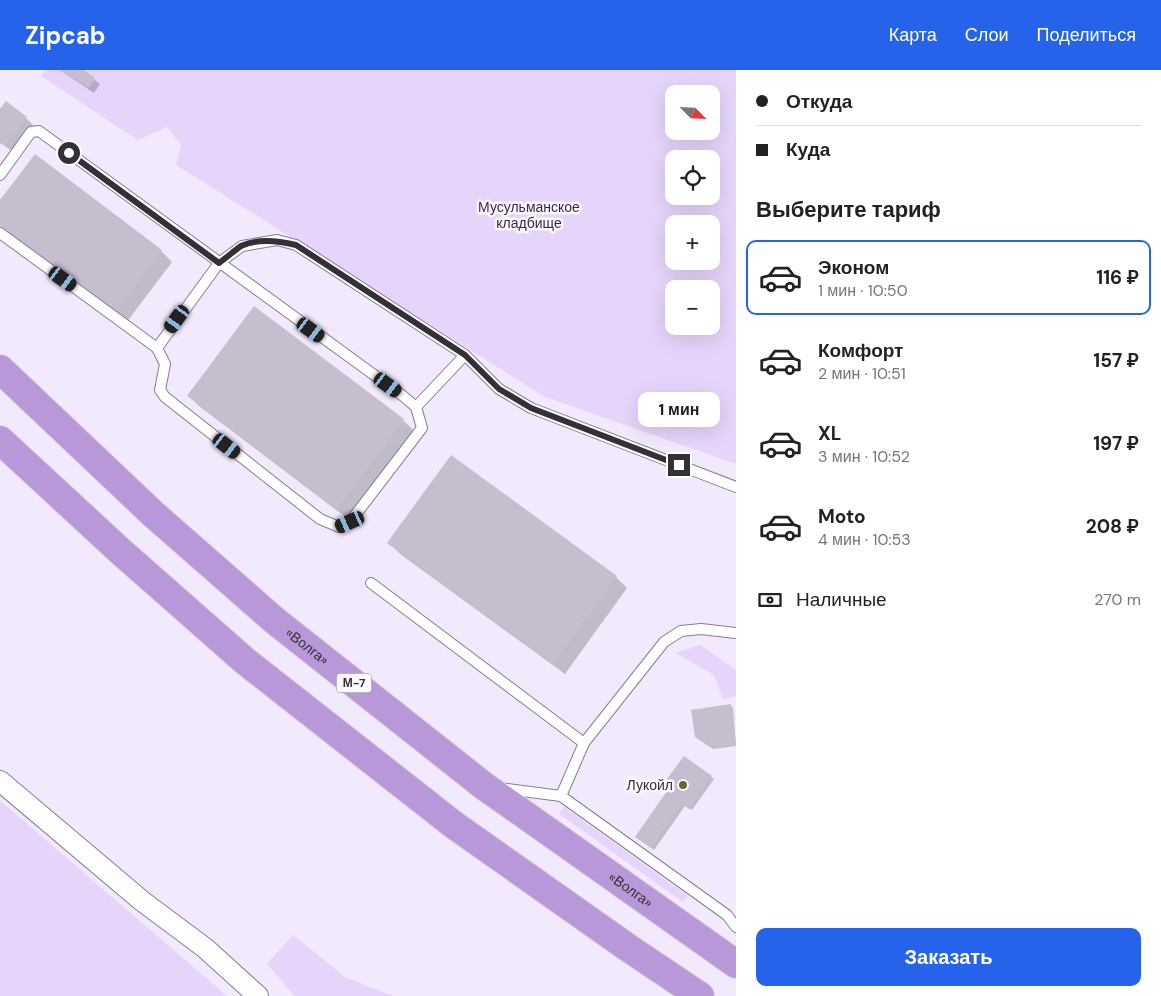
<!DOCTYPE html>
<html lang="ru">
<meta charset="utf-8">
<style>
:root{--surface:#fff;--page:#f6f6f6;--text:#222;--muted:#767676;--line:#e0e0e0;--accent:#2563eb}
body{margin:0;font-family:"DM Sans",sans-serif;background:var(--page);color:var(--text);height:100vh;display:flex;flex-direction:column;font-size:19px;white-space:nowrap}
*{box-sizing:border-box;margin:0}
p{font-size:16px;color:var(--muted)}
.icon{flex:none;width:28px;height:28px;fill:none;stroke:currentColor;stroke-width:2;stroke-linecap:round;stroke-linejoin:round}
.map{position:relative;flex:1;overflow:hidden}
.side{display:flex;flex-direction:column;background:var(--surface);width:425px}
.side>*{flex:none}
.banner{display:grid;align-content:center;height:110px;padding:0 20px;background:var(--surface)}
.needle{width:32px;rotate:114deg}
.buttons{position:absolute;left:665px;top:15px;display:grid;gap:10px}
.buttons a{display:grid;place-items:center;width:55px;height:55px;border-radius:10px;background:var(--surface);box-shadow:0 5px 20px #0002;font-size:25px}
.end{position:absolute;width:22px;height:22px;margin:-11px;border:6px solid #333037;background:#fff;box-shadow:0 0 0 2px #fff}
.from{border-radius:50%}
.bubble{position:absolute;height:35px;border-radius:10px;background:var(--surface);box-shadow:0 5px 20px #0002;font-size:16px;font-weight:700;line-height:35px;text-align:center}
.car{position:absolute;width:15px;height:30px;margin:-15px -8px;border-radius:6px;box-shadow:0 0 4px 1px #0007;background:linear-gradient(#222 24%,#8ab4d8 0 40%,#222 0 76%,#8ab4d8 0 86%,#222 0)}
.banner b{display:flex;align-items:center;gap:18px;height:48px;font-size:19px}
.banner b+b{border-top:1px solid var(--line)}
.banner i{width:12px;height:12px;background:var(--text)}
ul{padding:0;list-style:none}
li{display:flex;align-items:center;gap:15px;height:75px;margin:0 10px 8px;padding:0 10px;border:2px solid transparent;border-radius:10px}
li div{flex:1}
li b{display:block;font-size:19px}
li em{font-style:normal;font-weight:700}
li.selected{border-color:var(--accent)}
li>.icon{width:45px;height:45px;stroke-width:1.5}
h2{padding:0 20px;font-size:22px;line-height:60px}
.pay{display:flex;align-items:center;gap:12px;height:55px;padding:0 20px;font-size:19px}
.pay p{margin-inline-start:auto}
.button{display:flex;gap:10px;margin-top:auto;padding:10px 20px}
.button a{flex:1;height:58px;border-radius:10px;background:var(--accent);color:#fff;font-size:20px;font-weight:700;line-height:58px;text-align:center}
header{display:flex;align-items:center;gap:30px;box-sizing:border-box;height:70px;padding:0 25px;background:var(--accent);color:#fff}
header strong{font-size:24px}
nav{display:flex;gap:28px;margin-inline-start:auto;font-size:18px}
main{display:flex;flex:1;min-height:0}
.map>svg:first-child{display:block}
</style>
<header>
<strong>Zipcab</strong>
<nav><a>Карта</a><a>Слои</a><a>Поделиться</a></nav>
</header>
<main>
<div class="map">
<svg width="736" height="926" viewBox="0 0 736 926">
<rect width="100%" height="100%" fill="#f2eafc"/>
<g fill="#e6d4fa" fill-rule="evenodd">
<path d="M46,0H736V394L545,327L176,95L181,75L167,57L138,70L41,6ZM674,24H711V61H674ZM674,89H711V126H674ZM674,154H711V191H674ZM674,219H711V256H674Z"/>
<polygon points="700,575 736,600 736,626 723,629 714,605 675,583"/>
<polygon points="0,731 5,735 227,926 0,926"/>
<polygon points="564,737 688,826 683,832 559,744"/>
<polygon points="293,865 345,907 393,926 295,926 267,894"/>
</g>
<g fill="#0003">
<polygon points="60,0 81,0 100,14 94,23"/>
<polygon points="0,42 26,48 34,56 14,83 1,73 0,75"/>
<polygon points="0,133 161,181 172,192 126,253 0,156"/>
<polygon points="254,238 403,350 414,361 348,449 199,336 188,325"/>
<polygon points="451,387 616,507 627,518 565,604 400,484 389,472"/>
<polygon points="731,636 733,638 736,676 713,679 699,669"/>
<polygon points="684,687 714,709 692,740 685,736 654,780 639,769 668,722"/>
</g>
<g fill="#c6bdcf">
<polygon points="60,0 84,0 95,8 89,18"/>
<polygon points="6,31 27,47 5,76 0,72 0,39"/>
<polygon points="35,84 162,180 115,243 0,155 0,130"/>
<polygon points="254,236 404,349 337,439 187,326"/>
<polygon points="451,385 617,506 553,594 387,473"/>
<polygon points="731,634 736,674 710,677 695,667 691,640"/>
<polygon points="684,686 712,706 689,739 682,734 651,778 635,767 667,721 661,717"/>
</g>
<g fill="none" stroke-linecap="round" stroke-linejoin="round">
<g stroke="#867e8f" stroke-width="12">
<g id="lane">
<polyline points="0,105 31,62 39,61 403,326 416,337 422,358 350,452 339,457 320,449 165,327 160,320 165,294 157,278 219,193 242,176 277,170 296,175 465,285 499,319 531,338 736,417"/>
<polyline points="0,163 157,278"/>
<polyline points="416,337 465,285"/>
<polyline points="371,513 584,673"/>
<polyline points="499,718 561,726 727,845 736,857"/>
<polyline points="561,726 584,673 664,572 681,561 701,559 736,563"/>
</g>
</g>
<g stroke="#867e8f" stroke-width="22">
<polyline id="street" points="0,711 142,831 205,878 258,926"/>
</g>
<g stroke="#d6d6d7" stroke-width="30">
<g id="highway">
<path id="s1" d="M0,299L152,443L274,550L484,716L736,894"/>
<polyline points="0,370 119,480 245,591 454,755 627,877 700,926"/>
</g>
</g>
<use href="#lane" stroke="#fff" stroke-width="10"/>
<use href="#street" stroke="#fff" stroke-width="20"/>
<use href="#highway" stroke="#b998da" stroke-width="28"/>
</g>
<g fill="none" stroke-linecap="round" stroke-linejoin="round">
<path stroke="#333037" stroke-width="6" d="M69,83L219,193C226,188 234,181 241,176C258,168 279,171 296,175L465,285L499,319L531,338L679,395"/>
</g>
<circle fill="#6f6431" stroke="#fcfafe" stroke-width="2" cx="683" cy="715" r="5"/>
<g text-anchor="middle" stroke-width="5" stroke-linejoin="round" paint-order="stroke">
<rect fill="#fcfafe" stroke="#6f6d73" stroke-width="1" x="336.5" y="603.5" width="35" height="19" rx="4"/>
<g font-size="12" font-weight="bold" fill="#333037">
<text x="354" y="617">М-7</text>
</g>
<g font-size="14" fill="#3a1f50" stroke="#fcfafe">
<text x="529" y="142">Мусульманское<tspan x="529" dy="16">кладбище</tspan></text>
</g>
<g font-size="14" fill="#333037" stroke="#fcfafe">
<text dy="5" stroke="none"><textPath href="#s1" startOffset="414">«Волга»</textPath></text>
<text dy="5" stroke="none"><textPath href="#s1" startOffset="819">«Волга»</textPath></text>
</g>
<g font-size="14" fill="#333037" stroke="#fcfafe" text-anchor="end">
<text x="673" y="720">Лукойл</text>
</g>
</g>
</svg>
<div class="buttons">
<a><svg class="needle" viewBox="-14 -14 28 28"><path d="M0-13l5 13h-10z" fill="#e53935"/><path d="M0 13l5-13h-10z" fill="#767676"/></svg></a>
<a><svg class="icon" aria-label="locate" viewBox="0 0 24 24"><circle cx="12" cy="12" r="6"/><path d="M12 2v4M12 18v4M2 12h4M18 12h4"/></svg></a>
<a>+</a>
<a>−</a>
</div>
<i class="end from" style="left:69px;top:83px"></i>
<i class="end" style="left:679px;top:395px"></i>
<div class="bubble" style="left:638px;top:322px;width:82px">1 мин</div>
<i class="car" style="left:63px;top:209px;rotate:126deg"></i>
<i class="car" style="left:177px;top:249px;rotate:216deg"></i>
<i class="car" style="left:311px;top:260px;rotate:126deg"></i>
<i class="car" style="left:388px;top:315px;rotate:126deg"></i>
<i class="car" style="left:227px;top:376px;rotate:128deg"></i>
<i class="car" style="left:350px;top:452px;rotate:246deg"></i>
</div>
<section class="side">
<div class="banner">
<b><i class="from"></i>Откуда</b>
<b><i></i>Куда</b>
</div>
<h2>Выберите тариф</h2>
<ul>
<li class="selected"><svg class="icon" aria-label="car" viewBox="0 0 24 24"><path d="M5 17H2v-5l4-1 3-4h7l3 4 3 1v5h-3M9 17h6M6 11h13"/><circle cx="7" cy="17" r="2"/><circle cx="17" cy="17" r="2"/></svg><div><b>Эконом</b><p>1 мин · 10:50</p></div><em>116 ₽</em></li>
<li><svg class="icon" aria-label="car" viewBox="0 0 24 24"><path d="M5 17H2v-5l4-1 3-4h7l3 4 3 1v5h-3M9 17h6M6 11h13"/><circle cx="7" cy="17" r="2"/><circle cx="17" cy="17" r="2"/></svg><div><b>Комфорт</b><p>2 мин · 10:51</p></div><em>157 ₽</em></li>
<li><svg class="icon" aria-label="car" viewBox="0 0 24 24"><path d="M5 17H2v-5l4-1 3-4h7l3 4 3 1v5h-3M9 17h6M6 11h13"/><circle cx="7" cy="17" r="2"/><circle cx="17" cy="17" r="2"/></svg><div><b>XL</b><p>3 мин · 10:52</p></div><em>197 ₽</em></li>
<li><svg class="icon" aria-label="car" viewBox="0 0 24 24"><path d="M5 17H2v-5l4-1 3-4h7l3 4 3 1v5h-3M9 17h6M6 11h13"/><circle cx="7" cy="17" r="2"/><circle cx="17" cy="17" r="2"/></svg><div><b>Moto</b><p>4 мин · 10:53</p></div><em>208 ₽</em></li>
</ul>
<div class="pay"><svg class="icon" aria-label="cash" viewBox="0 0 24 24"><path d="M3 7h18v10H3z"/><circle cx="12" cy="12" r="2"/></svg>Наличные<p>270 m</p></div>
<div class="button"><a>Заказать</a></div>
</section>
</main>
